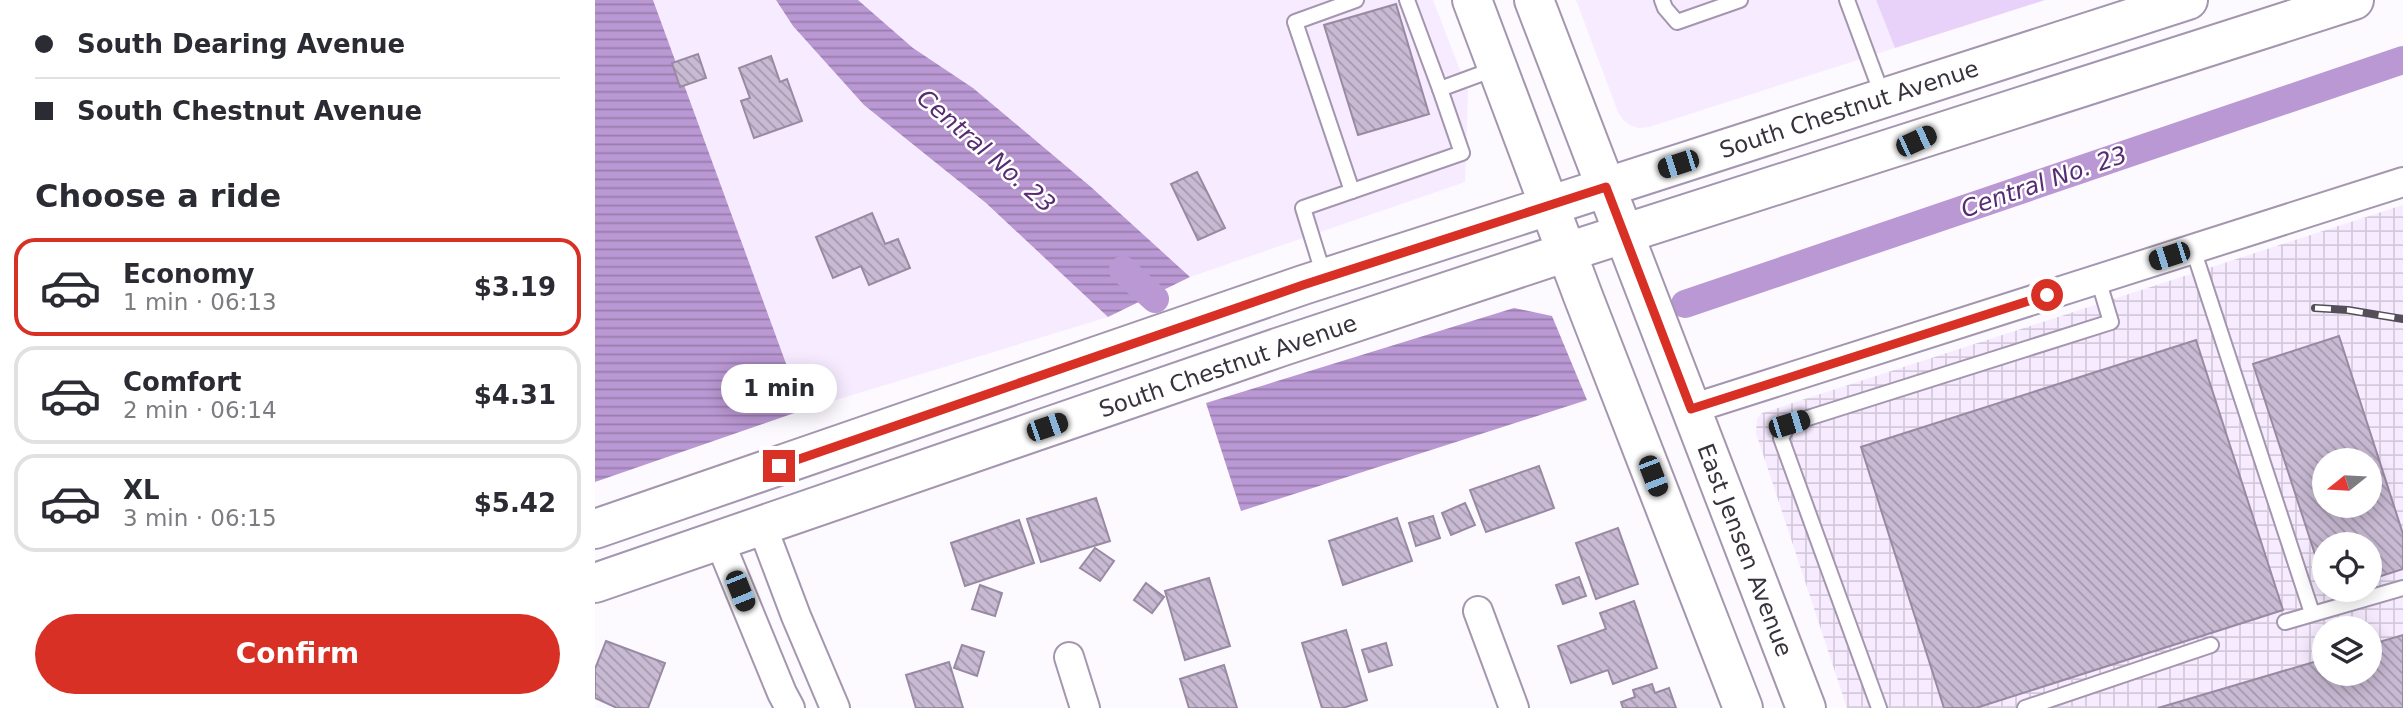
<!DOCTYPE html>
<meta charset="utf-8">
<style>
:root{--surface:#fff;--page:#f7f7f7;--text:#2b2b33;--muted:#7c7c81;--line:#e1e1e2;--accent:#d93025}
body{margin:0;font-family:"DejaVu Sans",sans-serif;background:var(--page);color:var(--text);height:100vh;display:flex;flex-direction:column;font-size:26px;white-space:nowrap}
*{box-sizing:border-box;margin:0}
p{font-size:23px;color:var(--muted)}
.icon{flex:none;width:38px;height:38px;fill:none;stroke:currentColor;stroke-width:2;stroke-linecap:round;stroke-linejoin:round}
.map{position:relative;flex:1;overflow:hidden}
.sheet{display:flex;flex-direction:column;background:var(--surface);width:595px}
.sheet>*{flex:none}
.banner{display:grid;align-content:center;height:154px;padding:0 35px;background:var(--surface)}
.needle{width:46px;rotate:252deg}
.controls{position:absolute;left:1717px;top:448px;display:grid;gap:14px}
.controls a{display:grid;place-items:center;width:70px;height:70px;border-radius:50%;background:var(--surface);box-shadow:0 4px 18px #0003;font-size:35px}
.end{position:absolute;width:32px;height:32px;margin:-16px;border:9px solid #d93025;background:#fff;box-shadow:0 0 0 4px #fff}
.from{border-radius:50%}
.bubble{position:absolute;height:49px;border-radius:24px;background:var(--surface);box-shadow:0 4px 18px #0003;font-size:23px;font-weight:700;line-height:49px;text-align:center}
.car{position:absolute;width:21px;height:42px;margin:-21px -10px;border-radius:9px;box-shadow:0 0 5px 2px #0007;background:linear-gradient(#222 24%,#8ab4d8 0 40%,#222 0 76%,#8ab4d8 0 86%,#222 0)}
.banner b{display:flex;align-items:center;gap:24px;height:66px;font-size:26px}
.banner b+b{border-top:2px solid var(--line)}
.banner i{width:18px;height:18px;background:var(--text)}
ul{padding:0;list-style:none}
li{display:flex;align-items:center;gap:21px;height:98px;margin:0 14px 10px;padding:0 21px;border:4px solid var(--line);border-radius:21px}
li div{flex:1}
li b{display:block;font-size:26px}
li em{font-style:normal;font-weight:700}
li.current{border-color:var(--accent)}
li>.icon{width:63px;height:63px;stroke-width:1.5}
h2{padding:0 35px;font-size:32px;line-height:84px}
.cta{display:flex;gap:14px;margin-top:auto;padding:14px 35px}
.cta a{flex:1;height:80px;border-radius:42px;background:var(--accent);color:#fff;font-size:28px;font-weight:700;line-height:80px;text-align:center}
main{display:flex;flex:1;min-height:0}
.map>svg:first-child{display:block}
</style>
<main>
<section class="sheet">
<div class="banner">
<b><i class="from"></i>South Dearing Avenue</b>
<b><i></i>South Chestnut Avenue</b>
</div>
<h2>Choose a ride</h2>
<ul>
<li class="current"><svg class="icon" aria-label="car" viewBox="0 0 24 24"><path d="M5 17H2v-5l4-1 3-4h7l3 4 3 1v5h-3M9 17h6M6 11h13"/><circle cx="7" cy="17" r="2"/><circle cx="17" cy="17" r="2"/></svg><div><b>Economy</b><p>1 min · 06:13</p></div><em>$3.19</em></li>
<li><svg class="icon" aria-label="car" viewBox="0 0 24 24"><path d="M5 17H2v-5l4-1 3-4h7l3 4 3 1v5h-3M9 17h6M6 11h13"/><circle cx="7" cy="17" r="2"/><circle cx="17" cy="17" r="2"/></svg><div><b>Comfort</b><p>2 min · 06:14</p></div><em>$4.31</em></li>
<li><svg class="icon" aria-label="car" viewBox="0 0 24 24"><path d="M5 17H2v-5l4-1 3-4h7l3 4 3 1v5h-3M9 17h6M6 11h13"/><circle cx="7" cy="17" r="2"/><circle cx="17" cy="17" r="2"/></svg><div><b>XL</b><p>3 min · 06:15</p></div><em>$5.42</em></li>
</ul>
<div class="cta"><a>Confirm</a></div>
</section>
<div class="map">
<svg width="1808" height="708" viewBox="0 0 1808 708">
<defs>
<pattern id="industrial-grid" width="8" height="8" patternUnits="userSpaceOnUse" patternTransform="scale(1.75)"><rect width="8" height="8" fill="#f6ebff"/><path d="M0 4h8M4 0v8" fill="none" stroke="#d4cadb"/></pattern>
<pattern id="water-rules" width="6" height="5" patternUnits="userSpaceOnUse" patternTransform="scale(1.75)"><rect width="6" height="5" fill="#ba98d3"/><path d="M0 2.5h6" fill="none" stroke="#987dac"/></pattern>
<pattern id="building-back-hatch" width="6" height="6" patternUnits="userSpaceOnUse" patternTransform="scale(1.75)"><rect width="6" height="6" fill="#c8bad3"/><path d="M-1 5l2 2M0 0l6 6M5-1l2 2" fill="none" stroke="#a398ac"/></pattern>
</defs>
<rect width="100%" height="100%" fill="#fcf9ff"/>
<g fill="#f6ebff">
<polygon points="58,0 181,0 198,26 269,105 391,203 513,317 208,410"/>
<polygon points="263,0 838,0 873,91 870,182 595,277 496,187 378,88 318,48"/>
<polygon points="981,0 1281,0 1300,48 1054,127 1044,128 1035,125 1028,120 1023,112"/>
</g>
<path fill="url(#industrial-grid)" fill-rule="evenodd" d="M1808,205V708H1252L1161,433L1162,419L1167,413ZM1729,460H1774V506H1729ZM1729,544H1774V590H1729ZM1729,628H1774V674H1729Z"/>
<polygon fill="#e8d2fa" points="1281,0 1450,0 1300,48"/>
<g fill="url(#water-rules)">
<polygon points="0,0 58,0 208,410 0,482"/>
<polygon points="181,0 263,0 318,48 378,88 496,187 595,277 513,317 391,203 269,105 198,26"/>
<polygon points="919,308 957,316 992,400 646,511 611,403"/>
</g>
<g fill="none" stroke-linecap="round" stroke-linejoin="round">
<g stroke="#ba98d3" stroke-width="28">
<polyline points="528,270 560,299"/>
<polyline points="1090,304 1808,60"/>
</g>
</g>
<g fill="url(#building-back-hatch)" stroke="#988aa2" stroke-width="2" fill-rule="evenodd">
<polygon points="801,4 834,114 763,135 729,25"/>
<polygon points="103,54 111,78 85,87 77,63"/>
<polygon points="176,56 185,82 192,79 207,121 159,138 146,101 155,98 144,68"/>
<polygon points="602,172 630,228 603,240 576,184"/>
<polygon points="277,213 290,244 303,239 315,268 274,285 266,266 238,278 221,237"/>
<path d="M1744,336L1808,534V569L1774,580V544H1729V582L1658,364ZM1729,460H1774V506H1729Z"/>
<polygon points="1601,340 1688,610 1381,708 1349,708 1266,447"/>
<polygon points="944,466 959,508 891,532 875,490"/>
<polygon points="501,498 515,541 446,562 432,519"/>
<polygon points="870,503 880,525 856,535 847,513"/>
<polygon points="838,516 845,538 821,546 814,523"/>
<polygon points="802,518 817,561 748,585 734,541"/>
<polygon points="424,520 439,563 370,586 356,543"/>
<polygon points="1023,528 1043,584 1001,599 981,543"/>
<polygon points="500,548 519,561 505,581 485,568"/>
<polygon points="984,577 991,596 968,604 961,585"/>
<polygon points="614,578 635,646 590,660 570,591"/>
<polygon points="551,583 569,597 557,613 539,600"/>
<polygon points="385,585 407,593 400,616 377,609"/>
<polygon points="1039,601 1062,668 1018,684 1013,670 976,683 963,646 1011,629 1005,613"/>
<polygon points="751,630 772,700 748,708 727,708 707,643"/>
<polygon points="1808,635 1808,708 1563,708 1729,659 1729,674 1774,674 1774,645"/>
<polygon points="11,641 70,663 53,708 22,708 0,698 0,669"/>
<polygon points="791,643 797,665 774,672 767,650"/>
<polygon points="367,645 389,652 382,676 359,668"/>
<polygon points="354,662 368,708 321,708 311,675"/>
<polygon points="629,665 642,708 594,708 585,679"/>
<polygon points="1057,684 1060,693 1074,688 1081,708 1028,708 1026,702 1040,697 1038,690"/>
</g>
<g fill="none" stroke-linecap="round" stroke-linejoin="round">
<g stroke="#a496af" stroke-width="18">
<g id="service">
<polyline points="812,0 845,89"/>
<polyline points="1067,0 1070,8 1082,22 1145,0"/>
<polyline points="1252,0 1288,97"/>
<polyline points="757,191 700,22 761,0"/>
<polyline points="1598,249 1717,613"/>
<polyline points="729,276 708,208 867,153 845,89 902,68"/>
<polyline points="1690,622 1808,588"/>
<polyline points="1284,708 1186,438 1194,424 1516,322 1503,279"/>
<polyline points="1430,708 1616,645"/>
</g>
</g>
<g stroke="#a496af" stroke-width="32">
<g id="minor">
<polyline points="1096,409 1808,182"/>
<polyline points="167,526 201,616 240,708"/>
<polyline points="124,540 187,693 195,708"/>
<polyline points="883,611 919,708"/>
<polyline points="474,657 490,708"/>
</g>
</g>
<g stroke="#a496af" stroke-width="42">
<g id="secondary">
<polyline points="0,529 708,285 1593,0"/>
<polyline points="0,583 685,347 972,252 1759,0"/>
</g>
</g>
<g stroke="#a496af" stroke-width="42">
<g id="primary">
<polyline points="877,0 988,296 1148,708"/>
<polyline points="939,0 1211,708"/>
</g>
</g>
<use href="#service" stroke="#fff" stroke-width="14"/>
<use href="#minor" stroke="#fff" stroke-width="28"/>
<use href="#secondary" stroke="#fff" stroke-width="38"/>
<use href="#primary" stroke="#fff" stroke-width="38"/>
<g stroke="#544e58" stroke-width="8">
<polyline id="rail" points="1720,308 1753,310 1808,319"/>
</g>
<use href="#rail" stroke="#fff" stroke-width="5" stroke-dasharray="16" stroke-linecap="butt"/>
</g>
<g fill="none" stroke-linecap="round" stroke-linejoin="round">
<polyline stroke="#d93025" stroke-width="9" points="184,466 708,285 1011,187 1096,409 1452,295"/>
</g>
<g text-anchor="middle" stroke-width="5" stroke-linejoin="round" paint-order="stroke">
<g font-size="23" fill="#38323c" stroke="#fff">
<text transform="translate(1254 109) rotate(-18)" y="8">South Chestnut Avenue</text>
<text transform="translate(633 366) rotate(-19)" y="8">South Chestnut Avenue</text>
<text transform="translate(1150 550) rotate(69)" y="8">East Jensen Avenue</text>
</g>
<g font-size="24" font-style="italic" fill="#582c73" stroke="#fff">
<text transform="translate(391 151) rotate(41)" y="8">Central No. 23</text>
<text transform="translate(1449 182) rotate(-19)" y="8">Central No. 23</text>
</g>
</g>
</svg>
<div class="controls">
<a><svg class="needle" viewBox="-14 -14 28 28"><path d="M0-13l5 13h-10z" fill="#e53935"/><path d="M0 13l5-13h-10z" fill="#7c7c81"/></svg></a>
<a><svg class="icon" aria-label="locate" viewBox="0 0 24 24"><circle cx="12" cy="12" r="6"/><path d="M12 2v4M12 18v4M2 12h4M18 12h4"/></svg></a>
<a><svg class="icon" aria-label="layers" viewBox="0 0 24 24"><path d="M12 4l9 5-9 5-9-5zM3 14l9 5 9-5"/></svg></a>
</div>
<i class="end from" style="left:1452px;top:295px"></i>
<i class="end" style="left:184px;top:466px"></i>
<div class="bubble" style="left:126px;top:364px;width:116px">1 min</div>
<i class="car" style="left:1321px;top:141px;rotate:65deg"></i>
<i class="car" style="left:1083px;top:164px;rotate:252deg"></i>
<i class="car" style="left:1574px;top:256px;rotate:252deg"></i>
<i class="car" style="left:1194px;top:424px;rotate:73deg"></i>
<i class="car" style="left:452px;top:427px;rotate:71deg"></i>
<i class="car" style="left:1058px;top:476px;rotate:159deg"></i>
<i class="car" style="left:145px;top:591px;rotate:158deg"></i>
</div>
</main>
